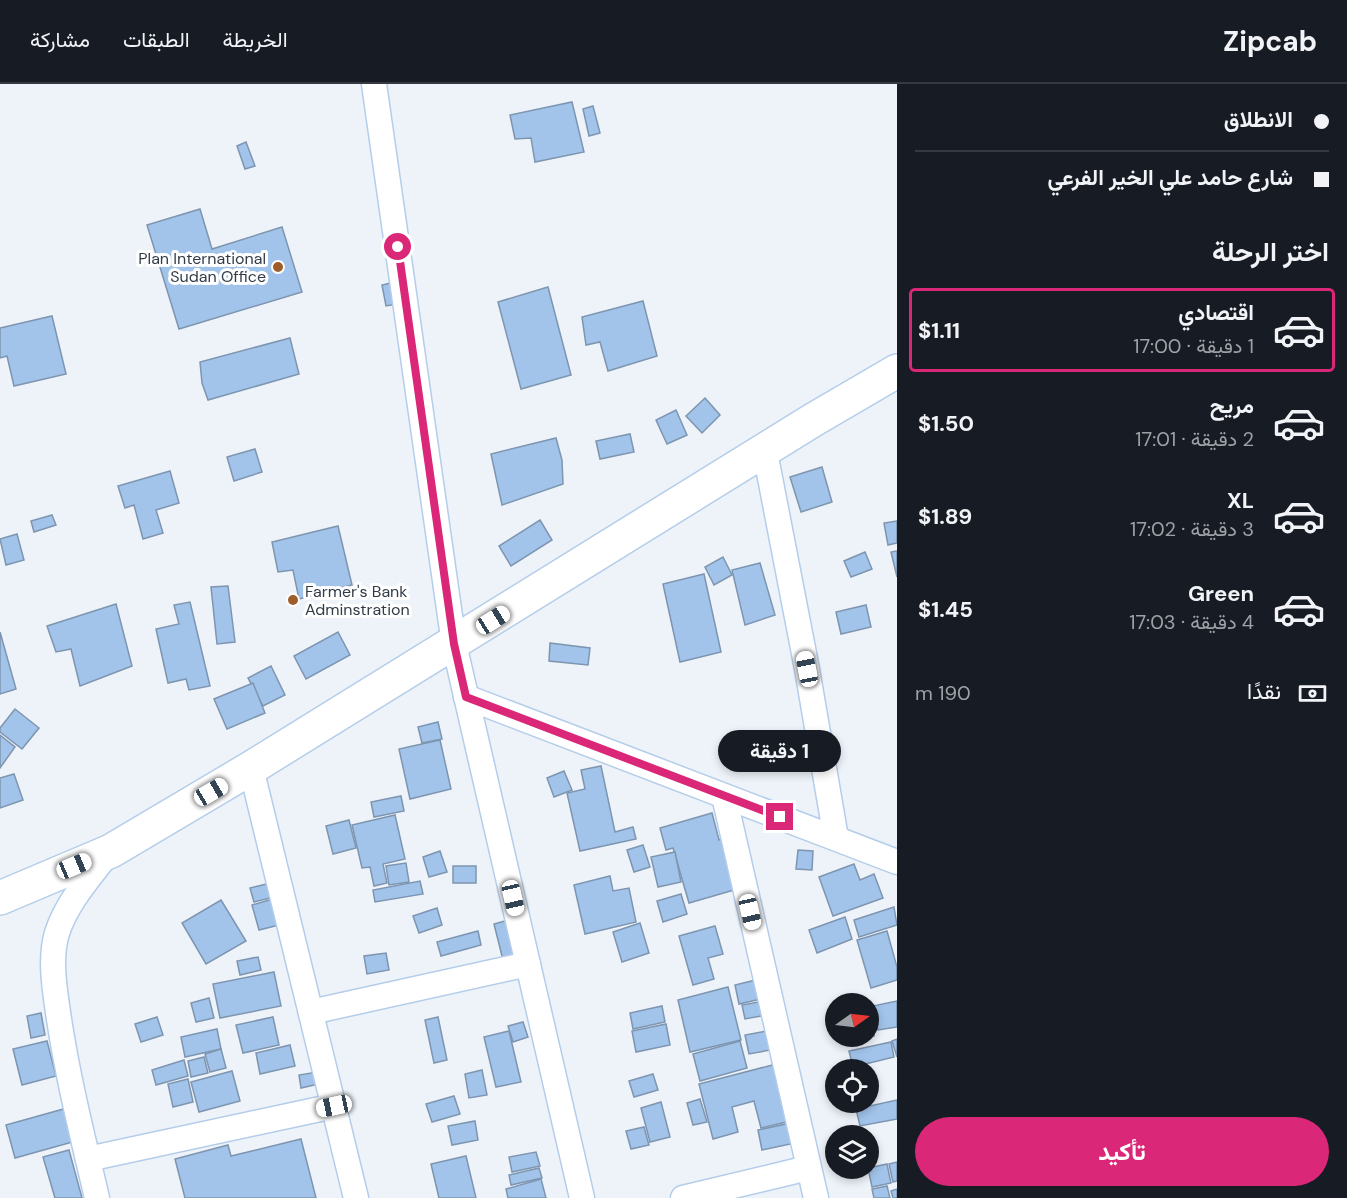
<!DOCTYPE html>
<html lang="ar">
<meta charset="utf-8">
<style>
:root{--surface:#171b24;--page:#242831;--text:#f1f3f6;--muted:#9ea1a6;--line:#363941;--accent:#db2777}
body{margin:0;font-family:"DM Sans",Vazirmatn,sans-serif;background:var(--page);color:var(--text);direction:rtl;height:100vh;display:flex;flex-direction:column;font-size:22px;white-space:nowrap}
*{box-sizing:border-box;margin:0}
p{font-size:20px;color:var(--muted)}
.icon{flex:none;width:33px;height:33px;fill:none;stroke:currentColor;stroke-width:2;stroke-linecap:round;stroke-linejoin:round}
.map{position:relative;flex:1;overflow:hidden;direction:ltr}
.panel{display:flex;flex-direction:column;background:var(--surface);width:450px}
.panel>*{flex:none}
.banner{display:grid;align-content:center;height:132px;padding:0 18px;background:var(--surface)}
.needle{width:39px;rotate:76deg}
.buttons{position:absolute;left:825px;top:909px;display:grid;gap:12px}
.buttons a{display:grid;place-items:center;width:54px;height:54px;border-radius:50%;background:var(--surface);box-shadow:0 3px 9px #0003;font-size:30px}
.end{position:absolute;width:27px;height:27px;margin:-14px;border:8px solid #db2777;background:#fff;box-shadow:0 0 0 3px #fff}
.from{border-radius:50%}
.bubble{position:absolute;height:42px;border-radius:21px;background:var(--surface);box-shadow:0 3px 9px #0003;font-size:20px;font-weight:700;line-height:42px;text-align:center;direction:rtl}
.car{position:absolute;width:18px;height:36px;margin:-18px -9px;border-radius:8px;box-shadow:0 0 4px 2px #0007;background:linear-gradient(#fff 24%,#345 0 40%,#fff 0 76%,#345 0 86%,#fff 0)}
.banner b{display:flex;align-items:center;gap:21px;height:57px;font-size:22px}
.banner b+b{border-top:2px solid var(--line)}
.banner i{width:15px;height:15px;background:var(--text)}
ul{padding:0;list-style:none}
li{display:flex;align-items:center;gap:18px;height:84px;margin:0 12px 9px;padding:0 6px;border:3px solid transparent;border-radius:6px}
li div{flex:1}
li b{display:block;font-size:22px}
li em{font-style:normal;font-weight:700}
li.on{border-color:var(--accent)}
li>.icon{width:54px;height:54px;stroke-width:1.5}
h2{padding:0 18px;font-size:27px;line-height:72px}
.pay{display:flex;align-items:center;gap:15px;height:66px;padding:0 18px;font-size:22px}
.pay p{margin-inline-start:auto}
.primary-button{display:flex;gap:12px;margin-top:auto;padding:12px 18px}
.primary-button a{flex:1;height:69px;border-radius:36px;background:var(--accent);color:#fff;font-size:24px;font-weight:700;line-height:69px;text-align:center}
header{display:flex;align-items:center;gap:36px;box-sizing:border-box;height:84px;padding:0 30px;background:var(--surface);border-bottom:2px solid var(--line)}
header strong{font-size:28px}
nav{display:flex;gap:33px;margin-inline-start:auto;font-size:21px}
main{display:flex;flex:1;min-height:0}
.map>svg:first-child{display:block}
</style>
<header>
<strong>Zipcab</strong>
<nav><a>الخريطة</a><a>الطبقات</a><a>مشاركة</a></nav>
</header>
<main>
<section class="panel">
<div class="banner">
<b><i class="from"></i>الانطلاق</b>
<b><i></i>شارع حامد علي الخير الفرعي</b>
</div>
<h2>اختر الرحلة</h2>
<ul>
<li class="on"><svg class="icon" aria-label="car" viewBox="0 0 24 24"><path d="M5 17H2v-5l4-1 3-4h7l3 4 3 1v5h-3M9 17h6M6 11h13"/><circle cx="7" cy="17" r="2"/><circle cx="17" cy="17" r="2"/></svg><div><b>اقتصادي</b><p>1 دقيقة · 17:00</p></div><em>$1.11</em></li>
<li><svg class="icon" aria-label="car" viewBox="0 0 24 24"><path d="M5 17H2v-5l4-1 3-4h7l3 4 3 1v5h-3M9 17h6M6 11h13"/><circle cx="7" cy="17" r="2"/><circle cx="17" cy="17" r="2"/></svg><div><b>مريح</b><p>2 دقيقة · 17:01</p></div><em>$1.50</em></li>
<li><svg class="icon" aria-label="car" viewBox="0 0 24 24"><path d="M5 17H2v-5l4-1 3-4h7l3 4 3 1v5h-3M9 17h6M6 11h13"/><circle cx="7" cy="17" r="2"/><circle cx="17" cy="17" r="2"/></svg><div><b>XL</b><p>3 دقيقة · 17:02</p></div><em>$1.89</em></li>
<li><svg class="icon" aria-label="car" viewBox="0 0 24 24"><path d="M5 17H2v-5l4-1 3-4h7l3 4 3 1v5h-3M9 17h6M6 11h13"/><circle cx="7" cy="17" r="2"/><circle cx="17" cy="17" r="2"/></svg><div><b>Green</b><p>4 دقيقة · 17:03</p></div><em>$1.45</em></li>
</ul>
<div class="pay"><svg class="icon" aria-label="cash" viewBox="0 0 24 24"><path d="M3 7h18v10H3z"/><circle cx="12" cy="12" r="2"/></svg>نقدًا<p>190 m</p></div>
<div class="primary-button"><a>تأكيد</a></div>
</section>
<div class="map">
<svg width="897" height="1114" viewBox="0 0 897 1114">
<rect width="100%" height="100%" fill="#eef3f9"/>
<g fill="#a2c4ea" stroke="#7d95b0" stroke-width="1.5">
<polygon points="572,18 584,68 535,78 531,54 515,55 510,31"/>
<polygon points="593,22 600,49 589,52 583,25"/>
<polygon points="246,58 255,82 245,85 237,62"/>
<polygon points="200,125 212,165 282,143 302,208 179,245 147,141"/>
<polygon points="399,197 403,219 386,222 382,201"/>
<polygon points="548,203 571,291 521,305 498,218"/>
<polygon points="643,217 657,272 608,287 600,258 586,261 582,233"/>
<polygon points="52,232 66,290 14,302 7,272 0,274 0,244"/>
<polygon points="290,254 299,290 208,316 202,299 200,278"/>
<polygon points="705,314 720,331 702,349 686,332"/>
<polygon points="676,326 687,351 667,360 656,336"/>
<polygon points="630,350 634,368 600,375 596,357"/>
<polygon points="556,354 562,376 563,400 502,421 491,370"/>
<polygon points="255,365 262,388 234,397 227,373"/>
<polygon points="822,383 832,418 801,428 790,393"/>
<polygon points="170,387 179,419 156,426 163,449 143,455 134,421 125,424 118,402"/>
<polygon points="52,431 56,441 34,448 31,437"/>
<polygon points="540,436 552,456 511,482 499,462"/>
<polygon points="897,437 897,459 888,461 884,439"/>
<polygon points="338,442 352,501 299,515 293,486 278,488 272,458"/>
<polygon points="17,450 24,476 6,481 0,455"/>
<polygon points="897,467 897,493 891,468"/>
<polygon points="865,468 872,485 851,493 844,477"/>
<polygon points="723,473 732,491 714,501 705,483"/>
<polygon points="760,479 775,531 745,541 732,486"/>
<polygon points="704,490 721,568 680,578 663,500"/>
<polygon points="228,502 235,558 217,560 211,503"/>
<polygon points="190,518 210,602 189,606 186,595 168,599 156,545 179,540 174,521"/>
<polygon points="116,520 132,582 80,602 71,565 56,568 47,542"/>
<polygon points="866,521 871,543 841,550 836,528"/>
<polygon points="0,548 16,605 0,610"/>
<polygon points="338,548 350,571 306,595 294,572"/>
<polygon points="550,559 590,564 588,581 549,577"/>
<polygon points="271,582 285,611 263,622 248,594"/>
<polygon points="253,599 265,629 227,645 214,615"/>
<polygon points="15,625 39,644 22,665 0,648 0,644"/>
<polygon points="438,638 442,655 422,659 418,643"/>
<polygon points="0,651 15,663 0,684"/>
<polygon points="440,656 451,705 410,715 399,665"/>
<polygon points="601,682 615,748 633,743 636,755 580,767 567,709 585,705 581,686"/>
<polygon points="564,687 572,706 554,713 547,694"/>
<polygon points="14,690 23,716 0,724 0,694"/>
<polygon points="401,712 404,727 374,733 371,718"/>
<polygon points="712,729 719,756 726,753 741,804 689,819 673,764 666,766 660,744"/>
<polygon points="395,731 405,775 383,780 387,799 374,802 370,783 362,784 352,741"/>
<polygon points="349,736 356,764 333,770 326,742"/>
<polygon points="643,761 650,783 634,788 627,766"/>
<polygon points="798,766 813,767 812,786 796,785"/>
<polygon points="440,767 447,788 429,793 423,773"/>
<polygon points="675,768 681,798 658,803 651,773"/>
<polygon points="406,779 409,798 389,801 386,782"/>
<polygon points="854,780 860,796 874,790 883,814 833,832 819,793"/>
<rect x="453" y="782" width="23" height="17"/>
<polygon points="610,792 613,807 629,804 636,838 585,850 574,801"/>
<polygon points="420,797 423,810 375,818 373,806"/>
<polygon points="271,799 274,813 254,818 250,804"/>
<polygon points="681,810 687,830 663,838 657,817"/>
<polygon points="276,814 283,840 259,846 252,821"/>
<polygon points="221,816 246,857 206,880 182,839"/>
<polygon points="894,823 897,841 859,853 854,836"/>
<polygon points="437,824 442,841 419,849 413,832"/>
<polygon points="845,833 852,855 817,869 809,846"/>
<polygon points="512,835 521,871 503,876 494,840"/>
<polygon points="640,839 649,869 622,878 613,848"/>
<polygon points="715,842 723,870 708,874 714,895 693,901 679,852"/>
<polygon points="478,847 481,861 441,872 437,858"/>
<polygon points="887,847 897,883 897,896 871,904 857,856"/>
<polygon points="386,869 389,886 367,890 364,872"/>
<polygon points="258,873 261,886 240,891 237,877"/>
<polygon points="274,888 281,922 220,934 213,900"/>
<polygon points="760,895 765,914 739,920 735,901"/>
<polygon points="728,903 741,956 690,968 678,916"/>
<polygon points="209,914 214,934 196,938 191,919"/>
<polygon points="764,917 767,931 745,935 742,921"/>
<polygon points="897,917 897,943 878,946 873,922"/>
<polygon points="662,922 665,938 633,945 630,929"/>
<polygon points="41,929 45,951 31,954 27,932"/>
<polygon points="868,932 874,952 847,960 845,952 868,952"/>
<polygon points="157,933 163,951 141,958 135,940"/>
<polygon points="273,933 279,961 243,969 236,941"/>
<polygon points="438,933 447,976 434,979 425,936"/>
<polygon points="523,938 528,953 513,958 508,942"/>
<polygon points="666,940 670,961 636,968 632,947"/>
<polygon points="217,945 221,965 185,973 181,953"/>
<polygon points="772,946 776,965 749,970 745,951"/>
<polygon points="509,947 521,998 496,1003 484,953"/>
<polygon points="897,955 897,973 892,957"/>
<polygon points="47,957 56,992 22,1001 13,965"/>
<polygon points="740,957 747,984 700,997 693,970"/>
<polygon points="891,958 894,973 853,983 849,967"/>
<polygon points="290,961 295,982 260,990 256,969"/>
<polygon points="221,965 226,984 210,988 205,970"/>
<polygon points="204,973 208,989 191,993 188,977"/>
<polygon points="184,976 188,992 156,1001 152,986"/>
<polygon points="780,979 795,1036 761,1044 754,1017 732,1023 738,1048 713,1055 699,1000"/>
<polygon points="482,986 487,1011 469,1014 465,990"/>
<polygon points="232,987 240,1017 199,1028 191,998"/>
<polygon points="317,988 319,1000 301,1004 299,991"/>
<polygon points="653,990 658,1006 634,1013 629,997"/>
<polygon points="188,995 193,1018 173,1023 168,1000"/>
<polygon points="454,1012 460,1030 432,1038 426,1020"/>
<polygon points="700,1015 707,1038 693,1041 687,1019"/>
<polygon points="897,1016 897,1035 860,1042 856,1025"/>
<polygon points="661,1018 670,1053 650,1058 641,1024"/>
<polygon points="67,1024 76,1057 15,1074 6,1041"/>
<polygon points="475,1037 478,1056 452,1061 448,1042"/>
<polygon points="795,1038 800,1058 762,1066 758,1046"/>
<polygon points="644,1043 649,1061 631,1065 626,1047"/>
<polygon points="301,1055 316,1114 185,1114 175,1075 228,1061 231,1072"/>
<polygon points="69,1066 82,1114 55,1114 43,1073"/>
<polygon points="536,1068 540,1082 512,1088 509,1073"/>
<polygon points="466,1072 476,1114 439,1114 431,1080"/>
<polygon points="897,1078 897,1097 893,1098 889,1080"/>
<polygon points="887,1080 891,1099 872,1103 868,1084"/>
<polygon points="539,1084 542,1094 511,1101 509,1091"/>
<polygon points="541,1095 546,1114 508,1114 506,1105"/>
<polygon points="887,1102 890,1114 874,1114 872,1105"/>
<polygon points="897,1105 897,1114 893,1114 891,1107"/>
</g>
<g fill="none" stroke-linecap="round" stroke-linejoin="round">
<g stroke="#b4cdea" stroke-width="27">
<g id="minor">
<polyline points="374,0 454,560 582,1114"/>
<polyline points="765,368 807,585 836,754"/>
<polyline points="466,613 897,778"/>
<polyline points="251,684 356,1114"/>
<polyline points="724,712 816,1114"/>
<polyline points="311,928 528,880"/>
<polyline points="88,1075 334,1022"/>
<path d="M97,1114C83,1054 68,995 59,935C55,908 49,875 57,849C67,818 90,793 109,768"/>
<polyline points="683,1114 808,1084"/>
</g>
</g>
<g stroke="#b4cdea" stroke-width="36">
<polyline id="secondary" points="0,814 111,767 251,684 813,336 897,287"/>
</g>
<use href="#minor" stroke="#fff" stroke-width="24"/>
<use href="#secondary" stroke="#fff" stroke-width="33"/>
</g>
<g fill="none" stroke-linecap="round" stroke-linejoin="round">
<polyline stroke="#db2777" stroke-width="8" points="398,163 454,560 466,613 780,733"/>
</g>
<g fill="#9e5d28" stroke="#fff" stroke-width="2">
<circle cx="278" cy="183" r="6"/>
<circle cx="293" cy="516" r="6"/>
</g>
<g text-anchor="middle" stroke-width="6" stroke-linejoin="round" paint-order="stroke">
<g font-size="16" fill="#323c48" stroke="#fff" text-anchor="end">
<text x="266" y="180">Plan International<tspan x="266" dy="18">Sudan Office</tspan></text>
<text x="305" y="513" text-anchor="start">Farmer's Bank<tspan x="305" dy="18">Adminstration</tspan></text>
</g>
</g>
</svg>
<div class="buttons">
<a><svg class="needle" viewBox="-14 -14 28 28"><path d="M0-13l5 13h-10z" fill="#e53935"/><path d="M0 13l5-13h-10z" fill="#9ea1a6"/></svg></a>
<a><svg class="icon" aria-label="locate" viewBox="0 0 24 24"><circle cx="12" cy="12" r="6"/><path d="M12 2v4M12 18v4M2 12h4M18 12h4"/></svg></a>
<a><svg class="icon" aria-label="layers" viewBox="0 0 24 24"><path d="M12 4l9 5-9 5-9-5zM3 14l9 5 9-5"/></svg></a>
</div>
<i class="end from" style="left:398px;top:163px"></i>
<i class="end" style="left:780px;top:733px"></i>
<div class="bubble" style="left:718px;top:646px;width:123px">1 دقيقة</div>
<i class="car" style="left:493px;top:536px;rotate:58deg"></i>
<i class="car" style="left:807px;top:585px;rotate:349deg"></i>
<i class="car" style="left:211px;top:708px;rotate:60deg"></i>
<i class="car" style="left:74px;top:782px;rotate:67deg"></i>
<i class="car" style="left:513px;top:814px;rotate:167deg"></i>
<i class="car" style="left:750px;top:828px;rotate:167deg"></i>
<i class="car" style="left:334px;top:1022px;rotate:258deg"></i>
</div>
</main>
